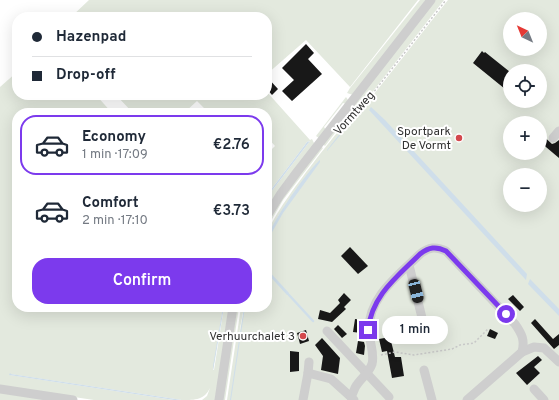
<!DOCTYPE html>
<meta charset="utf-8">
<style>
:root{--surface:#fff;--page:#f6f6f7;--text:#1f2937;--muted:#747a83;--line:#e0e1e3;--accent:#7c3aed}
body{margin:0;font-family:Overpass,sans-serif;background:var(--page);color:var(--text);height:100vh;display:flex;flex-direction:column;font-size:15px;white-space:nowrap}
*{box-sizing:border-box;margin:0}
p{font-size:13px;color:var(--muted)}
.icon{flex:none;width:22px;height:22px;fill:none;stroke:currentColor;stroke-width:2;stroke-linecap:round;stroke-linejoin:round}
.map{position:relative;flex:1;overflow:hidden}
.details{position:absolute;left:12px;top:108px;width:260px;height:204px;display:flex;flex-direction:column;background:var(--surface);border-radius:16px;box-shadow:0 4px 16px #0002}
.details>*{flex:none}
.guide{position:absolute;left:12px;top:12px;width:260px;height:88px;border-radius:16px;box-shadow:0 4px 16px #0002;display:grid;align-content:center;height:88px;padding:0 20px;background:var(--surface)}
.needle{width:26px;rotate:317deg}
.fabs{position:absolute;left:503px;top:12px;display:grid;gap:8px}
.fabs a{display:grid;place-items:center;width:44px;height:44px;border-radius:50%;background:var(--surface);box-shadow:0 4px 16px #0002;font-size:20px}
.end{position:absolute;width:18px;height:18px;margin:-9px;border:5px solid #7c3aed;background:#fff;box-shadow:0 0 0 2px #fff}
.from{border-radius:50%}
.bubble{position:absolute;height:28px;border-radius:14px;background:var(--surface);box-shadow:0 4px 16px #0002;font-size:13px;font-weight:600;line-height:28px;text-align:center}
.car{position:absolute;width:12px;height:24px;margin:-12px -6px;border-radius:5px;box-shadow:0 0 3px 1px #0007;background:linear-gradient(#222 24%,#8ab4d8 0 40%,#222 0 76%,#8ab4d8 0 86%,#222 0)}
.guide b{display:flex;align-items:center;gap:14px;height:38px;font-size:15px}
.guide b+b{border-top:1px solid var(--line)}
.guide i{width:10px;height:10px;background:var(--text)}
ul{padding:7px 0 0;list-style:none}
li{display:flex;align-items:center;gap:12px;height:60px;margin:0 8px 6px;padding:0 12px;border:2px solid transparent;border-radius:16px}
li div{flex:1}
li b{display:block;font-size:15px}
li em{font-style:normal;font-weight:600}
li.current{border-color:var(--accent)}
li>.icon{width:36px;height:36px;stroke-width:1.5}
.button{display:flex;gap:8px;margin-top:auto;padding:8px 20px}
.button a{flex:1;height:46px;border-radius:16px;background:var(--accent);color:#fff;font-size:16px;font-weight:600;line-height:46px;text-align:center}
.map>svg:first-child{display:block}
</style>
<div class="map">
<svg width="559" height="400" viewBox="0 0 559 400">
<rect width="100%" height="100%" fill="#fff"/>
<g fill="#e3e9de" fill-rule="evenodd">
<polygon points="89,0 418,0 350,87 306,40 267,74 267,17 71,17"/>
<polygon points="420,0 427,0 353,95 347,93 350,88"/>
<polygon points="434,0 444,0 371,94 351,112 325,146 322,143"/>
<path d="M448,0H559V400H230L237,354L230,400H227L241,307H244L238,340L245,307H267V241L279,216L320,161L294,194L279,215L267,237C267,218 335,135 350,117C357,108 367,103 374,94C399,63 423,31 448,0ZM510,19H540V49H510ZM510,71H540V101H510ZM510,123H540V153H510ZM510,175H540V205H510Z"/>
<path d="M17,72V95H96L112,113H17V307H223L213,370H214L224,307H230L215,400H202L207,396L210,388C204,400 196,400 182,400L10,374V375L174,400H94L0,386V87Z"/>
<path d="M267,92L310,140L312,139L315,145L267,210V154L275,146L267,137V113H209L197,101L184,113H133L116,95H267ZM310,141L271,192L270,191L307,142Z"/>
<polygon points="346,97 348,100 346,104 343,103 324,127 326,130 319,138 316,136"/>
<polygon points="320,146 323,148 283,200 267,228 267,221 273,210"/>
<polygon points="236,307 239,307 225,400 222,400"/>
<polygon points="0,392 55,400 0,400"/>
</g>
<g fill="#cfdeea">
<polygon points="371,107 385,120 527,274 526,280 369,110"/>
<polygon points="356,113 357,115 327,151 327,150"/>
<polygon points="310,141 271,192 270,191 307,142"/>
<path d="M320,160V162L283,213L267,241C267,228 308,170 320,160Z"/>
<polygon points="267,269 289,293 289,295 287,295 267,273"/>
<polygon points="530,279 559,309 559,316 528,284"/>
<polygon points="223,307 224,307 213,371 213,366"/>
<polygon points="244,307 245,307 231,400 230,400"/>
<polygon points="10,373 11,374 182,400 174,400 9,375"/>
</g>
<g fill="none" stroke-linecap="round" stroke-linejoin="round">
<polyline stroke="#cfdeea" stroke-width="2.5" points="289,295 313,321"/>
</g>
<g fill="#181818">
<polygon points="306,44 314,53 308,59 322,74 292,101 282,91 294,80 282,68"/>
<polygon points="482,51 484,53 485,52 510,72 510,93 473,63"/>
<polygon points="267,77 278,89 272,95 267,89"/>
<polygon points="540,133 552,144 555,143 559,140 559,158 540,142"/>
<polygon points="350,247 368,266 358,274 341,256"/>
<polygon points="344,293 351,300 344,307 346,309 332,322 318,319 320,310 330,313 340,303 338,300"/>
<polygon points="513,295 524,307 520,311 508,299"/>
<polygon points="355,319 363,320 361,333 353,332"/>
<polygon points="535,319 553,339 559,334 559,345 554,349 531,323"/>
<polygon points="338,325 347,334 342,338 334,329"/>
<polygon points="490,329 498,333 495,339 487,336"/>
<polygon points="306,330 309,341 300,344 297,333"/>
<polygon points="390,337 395,357 401,357 404,376 392,378 387,351 382,352 379,339"/>
<polygon points="322,338 340,358 338,374 321,370 323,356 315,345"/>
<polygon points="358,341 364,342 365,346 364,355 356,353"/>
<polygon points="290,351 299,352 299,371 290,372"/>
<polygon points="538,356 542,360 534,367 540,373 527,385 516,373"/>
</g>
<g fill="none" stroke-linecap="round" stroke-linejoin="round">
<g stroke="#c8c8c8" stroke-width="1.5" stroke-dasharray="2 2" stroke-linecap="butt">
<polyline points="360,105 373,93 446,0"/>
<polyline points="267,230 270,224"/>
<polyline points="381,355 395,352 414,355 452,349 460,345 474,343 488,329"/>
</g>
<g stroke="#cecece" stroke-width="9">
<polyline points="553,138 559,131"/>
<polyline points="267,216 280,195 297,172 431,0"/>
<polyline points="409,265 425,330"/>
<polyline points="327,331 389,397"/>
<polyline points="522,352 534,347 544,348 559,362"/>
<polyline points="424,370 432,400"/>
<polyline points="308,373 309,362"/>
<polyline points="0,389 73,400"/>
<polyline points="534,389 544,400"/>
<polyline points="219,400 233,307"/>
<polyline points="303,400 308,373 331,379 351,397"/>
<path d="M354,400L351,397C353,394 354,389 356,386C361,378 369,373 372,364C375,353 369,342 369,330C368,297 399,275 420,254C429,247 436,246 446,251L515,324C522,334 525,340 522,352L467,400"/>
</g>
</g>
<g fill="none" stroke-linecap="round" stroke-linejoin="round">
<path stroke="#7c3aed" stroke-width="5" d="M368,330C372,295 397,277 420,254C429,247 436,246 446,251L506,314"/>
</g>
<g fill="#d3484d" stroke="#fff" stroke-width="1.5">
<circle cx="459" cy="138" r="4"/>
<circle cx="303" cy="336" r="4"/>
</g>
<g text-anchor="middle" stroke-width="4" stroke-linejoin="round" paint-order="stroke">
<g font-size="12" fill="#313131" stroke="#fff">
<text transform="translate(354 113) rotate(-48)" y="4">Vormtweg</text>
</g>
<g font-size="12" fill="#313131" stroke="#fff" text-anchor="end">
<text x="451" y="135">Sportpark<tspan x="451" dy="14">De Vormt</tspan></text>
<text x="295" y="340">Verhuurchalet 3</text>
</g>
</g>
</svg>
<div class="fabs">
<a><svg class="needle" viewBox="-14 -14 28 28"><path d="M0-13l5 13h-10z" fill="#e53935"/><path d="M0 13l5-13h-10z" fill="#747a83"/></svg></a>
<a><svg class="icon" aria-label="locate" viewBox="0 0 24 24"><circle cx="12" cy="12" r="6"/><path d="M12 2v4M12 18v4M2 12h4M18 12h4"/></svg></a>
<a>+</a>
<a>−</a>
</div>
<i class="end from" style="left:506px;top:314px"></i>
<i class="end" style="left:368px;top:330px"></i>
<div class="bubble" style="left:382px;top:316px;width:66px">1 min</div>
<i class="car" style="left:416px;top:291px;rotate:166deg"></i>
<div class="guide">
<b><i class="from"></i>Hazenpad</b>
<b><i></i>Drop-off</b>
</div>
<section class="details">
<ul>
<li class="current"><svg class="icon" aria-label="car" viewBox="0 0 24 24"><path d="M5 17H2v-5l4-1 3-4h7l3 4 3 1v5h-3M9 17h6M6 11h13"/><circle cx="7" cy="17" r="2"/><circle cx="17" cy="17" r="2"/></svg><div><b>Economy</b><p>1 min · 17:09</p></div><em>€2.76</em></li>
<li><svg class="icon" aria-label="car" viewBox="0 0 24 24"><path d="M5 17H2v-5l4-1 3-4h7l3 4 3 1v5h-3M9 17h6M6 11h13"/><circle cx="7" cy="17" r="2"/><circle cx="17" cy="17" r="2"/></svg><div><b>Comfort</b><p>2 min · 17:10</p></div><em>€3.73</em></li>
</ul>
<div class="button"><a>Confirm</a></div>
</section>
</div>
